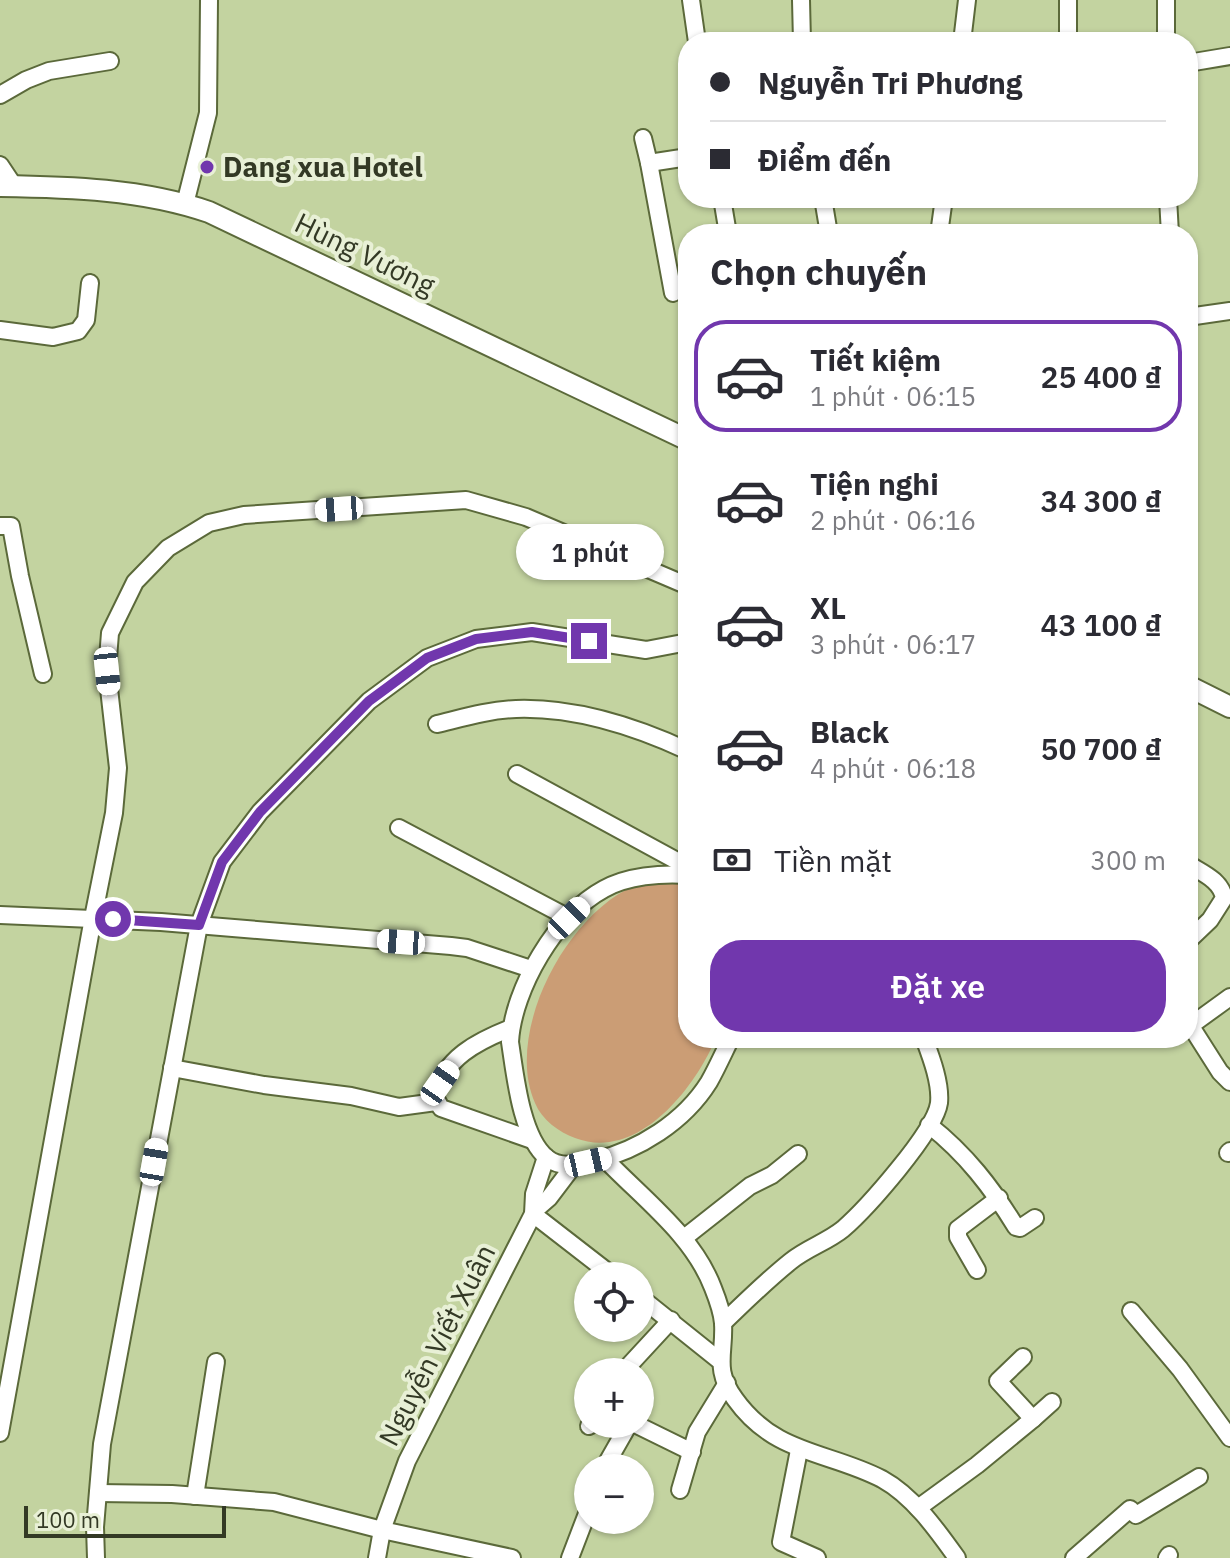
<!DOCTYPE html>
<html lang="vi">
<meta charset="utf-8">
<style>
:root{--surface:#fff;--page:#f2f2f3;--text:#2b2b33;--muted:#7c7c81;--line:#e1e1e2;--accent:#7137ad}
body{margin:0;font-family:"IBM Plex Sans",sans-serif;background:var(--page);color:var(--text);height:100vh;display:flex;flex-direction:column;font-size:30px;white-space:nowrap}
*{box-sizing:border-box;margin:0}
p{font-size:26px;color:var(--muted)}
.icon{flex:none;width:44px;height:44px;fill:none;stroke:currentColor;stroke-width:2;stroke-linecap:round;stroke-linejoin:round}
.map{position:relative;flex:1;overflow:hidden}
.details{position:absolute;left:678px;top:224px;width:520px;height:824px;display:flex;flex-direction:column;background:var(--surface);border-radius:32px;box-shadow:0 2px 6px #0004}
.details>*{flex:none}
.banner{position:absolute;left:678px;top:32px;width:520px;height:176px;border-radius:32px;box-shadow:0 2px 6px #0004;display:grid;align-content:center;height:176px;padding:0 32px;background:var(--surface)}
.tools{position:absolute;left:574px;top:1262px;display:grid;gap:16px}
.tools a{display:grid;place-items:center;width:80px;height:80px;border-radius:50%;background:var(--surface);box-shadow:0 2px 6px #0004;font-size:40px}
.scale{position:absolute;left:24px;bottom:20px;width:202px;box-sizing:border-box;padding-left:8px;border:4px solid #333925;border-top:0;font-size:22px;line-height:28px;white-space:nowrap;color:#333925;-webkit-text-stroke:6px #e8f0d6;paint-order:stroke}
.end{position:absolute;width:36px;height:36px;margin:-18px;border:10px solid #7137ad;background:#fff;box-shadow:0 0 0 4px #fff}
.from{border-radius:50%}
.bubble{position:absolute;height:56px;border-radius:28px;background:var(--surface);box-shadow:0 2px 6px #0004;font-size:26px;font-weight:600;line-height:56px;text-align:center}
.car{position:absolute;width:24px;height:48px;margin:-24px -12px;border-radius:10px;box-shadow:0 0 6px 2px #0007;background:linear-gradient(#fff 24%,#345 0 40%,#fff 0 76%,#345 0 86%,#fff 0)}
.banner b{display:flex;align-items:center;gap:28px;height:76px;font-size:30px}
.banner b+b{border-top:2px solid var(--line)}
.banner i{width:20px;height:20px;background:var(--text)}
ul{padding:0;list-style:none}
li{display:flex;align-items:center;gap:24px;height:112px;margin:0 16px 12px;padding:0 16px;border:4px solid transparent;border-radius:32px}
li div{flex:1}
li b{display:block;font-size:30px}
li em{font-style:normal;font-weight:600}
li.on{border-color:var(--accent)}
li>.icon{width:72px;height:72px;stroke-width:1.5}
h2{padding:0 32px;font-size:36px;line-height:96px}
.pay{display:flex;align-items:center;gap:20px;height:88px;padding:0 32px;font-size:30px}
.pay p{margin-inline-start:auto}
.action{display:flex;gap:16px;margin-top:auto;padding:16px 32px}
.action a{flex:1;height:92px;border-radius:32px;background:var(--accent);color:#fff;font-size:32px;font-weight:600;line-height:92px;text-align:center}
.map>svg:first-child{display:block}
</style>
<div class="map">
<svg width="1230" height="1558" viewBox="0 0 1230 1558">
<rect width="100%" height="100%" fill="#c3d3a0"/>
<path fill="#cb9d75" d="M676,880L688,884V1038H716C695,1088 638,1162 575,1138C559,1132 542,1120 535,1103C504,1033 566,915 634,886C646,881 663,882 676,880Z"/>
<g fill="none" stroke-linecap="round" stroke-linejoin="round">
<g stroke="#5b693a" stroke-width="20">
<g id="minor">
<polyline points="691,0 697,42"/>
<polyline points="801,0 802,42"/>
<polyline points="1068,0 1068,42"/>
<polyline points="1166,0 1166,42"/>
<polyline points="962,42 967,0"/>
<polyline points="1188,63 1230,56"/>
<polyline points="0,95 26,80 49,71 110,61"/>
<polyline points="643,138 649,163"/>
<polyline points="0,165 14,186"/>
<polyline points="722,198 728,234"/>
<polyline points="823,198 829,234"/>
<polyline points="1168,198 1170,234"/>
<polyline points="185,204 208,113 209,0"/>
<polyline points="939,234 944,198"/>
<polyline points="673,293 649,163 688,157"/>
<polyline points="1188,317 1230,311"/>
<polyline points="0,330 53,337 78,331 86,320 90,283"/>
<polyline points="0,526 11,526 20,576 43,674"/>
<path d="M437,724C462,718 489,710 516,709C576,707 634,726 688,751"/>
<polyline points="517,774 688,867"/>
<polyline points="399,828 569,918"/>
<path d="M1188,864C1202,873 1221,880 1224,898L1210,920L1188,941"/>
<path d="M688,875C661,873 627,876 604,889C556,915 513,989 510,1042C515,1074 521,1137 547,1158C561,1169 578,1164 594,1161C639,1150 684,1122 709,1082C717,1068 724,1052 731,1038"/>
<polyline points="0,915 161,922 451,946 467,948 531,969"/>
<polyline points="1188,1026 1192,1028 1220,1072 1230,1082"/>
<polyline points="1190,1026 1230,997"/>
<path d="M511,1028C478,1041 443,1058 435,1097L441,1108L532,1140"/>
<polyline points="172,1068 264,1085 351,1096 399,1107 436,1102"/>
<path d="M929,1125C966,1154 992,1188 1016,1227L1020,1228L1035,1218"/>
<polyline points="1228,1153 1230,1151"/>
<path d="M604,1158C642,1198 693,1235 713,1288C717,1298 722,1312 723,1323C725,1354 713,1369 735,1399C775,1455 828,1451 882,1479C913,1496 937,1530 957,1558"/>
<polyline points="534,1211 549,1198 574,1165"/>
<polyline points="533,1214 613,1276"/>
<polyline points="684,1238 750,1186 772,1175 798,1154"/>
<polyline points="977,1270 958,1237 958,1229 999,1198"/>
<polyline points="640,1297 720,1361"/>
<polyline points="1131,1311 1180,1369 1230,1438"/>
<path d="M723,1323C745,1302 767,1280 791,1261C807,1248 827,1242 843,1229C866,1209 935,1132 939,1103C941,1083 931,1057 924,1038"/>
<polyline points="623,1372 671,1320"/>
<polyline points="1033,1419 1052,1402"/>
<polyline points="635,1424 692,1452"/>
<polyline points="589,1426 590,1424"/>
<polyline points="0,1433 93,918 114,813 118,768 107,671 110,633 135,582 168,548 209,523 244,515 466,500 526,517 688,586"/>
<polyline points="799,1450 781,1542 817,1558"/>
<polyline points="604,1468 629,1424"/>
<polyline points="680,1490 697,1432 727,1383"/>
<polyline points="98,1493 172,1494 274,1502 382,1530 512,1558"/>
<polyline points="195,1496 216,1362"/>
<polyline points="918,1508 977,1465 1033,1419 998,1381 1023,1357"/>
<polyline points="96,1558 95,1527 102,1444 199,925 222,862 260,812 369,701 427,658 476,639 532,632 646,650 688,642"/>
<polyline points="377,1558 382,1530 407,1461 533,1214 534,1194 546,1157"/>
<polyline points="570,1558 588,1511"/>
<polyline points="1074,1558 1130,1509 1136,1515 1199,1477"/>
<polyline points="1167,1558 1169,1555"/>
</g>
</g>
<g stroke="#5b693a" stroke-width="24">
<g id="major">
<path d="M0,186C70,187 142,189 209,212L688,440"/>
<polyline points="1188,686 1230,707"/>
</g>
</g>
<use href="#minor" stroke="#fff" stroke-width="16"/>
<use href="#major" stroke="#fff" stroke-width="20"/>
</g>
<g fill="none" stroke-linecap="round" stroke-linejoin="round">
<polyline stroke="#7137ad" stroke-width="10" points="113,919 199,925 222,862 260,812 369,701 388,687 427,658 476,639 532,632 589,641"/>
</g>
<circle fill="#7137ad" stroke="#e8f0d6" stroke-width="3" cx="207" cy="167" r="8"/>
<g text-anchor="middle" stroke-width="8" stroke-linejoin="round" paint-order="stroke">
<g font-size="28" font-weight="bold" fill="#333925" stroke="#e8f0d6" text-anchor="start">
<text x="223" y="177">Dang xua Hotel</text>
</g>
<g font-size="28" fill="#333925" stroke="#e8f0d6">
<text transform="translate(365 254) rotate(26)" y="10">Hùng Vương</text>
<text transform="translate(437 1345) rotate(-63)" y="10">Nguyễn Viết Xuân</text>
</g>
</g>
</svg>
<div class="tools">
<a><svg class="icon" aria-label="locate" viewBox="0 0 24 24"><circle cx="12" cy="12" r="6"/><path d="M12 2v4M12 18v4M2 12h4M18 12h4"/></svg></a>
<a>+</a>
<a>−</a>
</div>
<div class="scale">100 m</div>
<i class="end from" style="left:113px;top:919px"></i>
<i class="end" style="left:589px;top:641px"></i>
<div class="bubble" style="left:516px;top:524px;width:148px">1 phút</div>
<i class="car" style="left:339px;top:509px;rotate:266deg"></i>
<i class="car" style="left:107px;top:671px;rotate:174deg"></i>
<i class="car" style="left:569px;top:918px;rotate:45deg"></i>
<i class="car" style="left:401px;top:942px;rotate:274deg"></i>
<i class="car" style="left:440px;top:1083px;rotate:35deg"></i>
<i class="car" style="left:154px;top:1162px;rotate:10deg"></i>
<i class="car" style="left:588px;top:1162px;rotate:77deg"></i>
<div class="banner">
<b><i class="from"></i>Nguyễn Tri Phương</b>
<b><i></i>Điểm đến</b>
</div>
<section class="details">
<h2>Chọn chuyến</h2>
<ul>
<li class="on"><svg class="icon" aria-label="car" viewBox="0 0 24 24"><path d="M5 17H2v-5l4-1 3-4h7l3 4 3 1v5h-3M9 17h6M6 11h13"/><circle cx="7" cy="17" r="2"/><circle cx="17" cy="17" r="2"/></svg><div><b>Tiết kiệm</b><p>1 phút · 06:15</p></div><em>25 400 ₫</em></li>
<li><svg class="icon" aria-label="car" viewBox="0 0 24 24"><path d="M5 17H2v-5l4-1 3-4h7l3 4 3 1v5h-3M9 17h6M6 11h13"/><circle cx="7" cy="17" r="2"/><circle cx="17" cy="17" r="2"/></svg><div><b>Tiện nghi</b><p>2 phút · 06:16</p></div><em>34 300 ₫</em></li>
<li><svg class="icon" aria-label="car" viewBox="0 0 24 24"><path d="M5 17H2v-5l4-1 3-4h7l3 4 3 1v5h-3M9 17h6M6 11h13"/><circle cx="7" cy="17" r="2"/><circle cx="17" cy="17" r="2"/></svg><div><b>XL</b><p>3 phút · 06:17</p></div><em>43 100 ₫</em></li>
<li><svg class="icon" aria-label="car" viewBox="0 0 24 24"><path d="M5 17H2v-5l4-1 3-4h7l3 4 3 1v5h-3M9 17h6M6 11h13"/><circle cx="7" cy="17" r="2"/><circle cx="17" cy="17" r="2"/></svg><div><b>Black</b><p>4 phút · 06:18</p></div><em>50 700 ₫</em></li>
</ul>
<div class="pay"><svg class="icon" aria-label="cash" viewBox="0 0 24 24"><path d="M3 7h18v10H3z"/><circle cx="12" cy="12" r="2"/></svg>Tiền mặt<p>300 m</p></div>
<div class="action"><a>Đặt xe</a></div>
</section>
</div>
